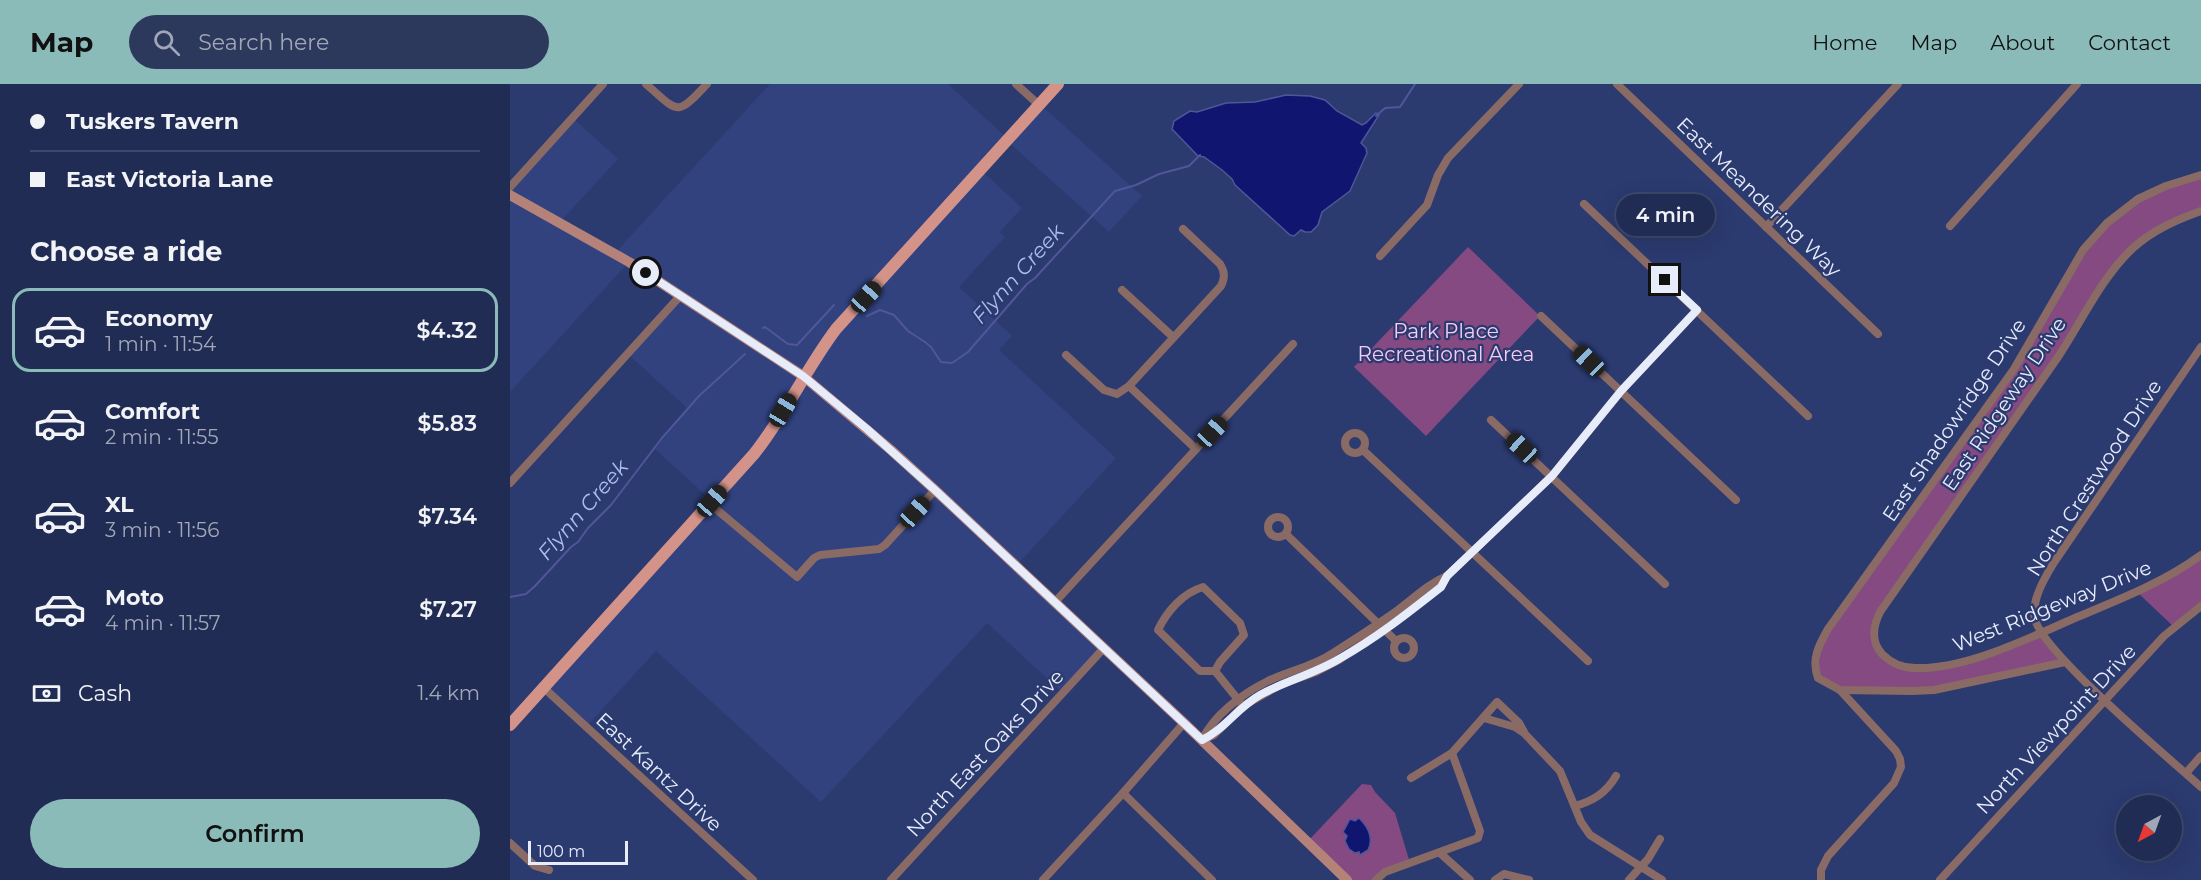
<!DOCTYPE html>
<meta charset="utf-8">
<style>
:root{--surface:#202c53;--page:#2d385d;--text:#f1f3f6;--muted:#a2a7b8;--line:#3d486a;--accent:#8bbbb9}
body{margin:0;font-family:Montserrat,sans-serif;background:var(--page);color:var(--text);height:100vh;display:flex;flex-direction:column;font-size:22px;white-space:nowrap}
*{box-sizing:border-box;margin:0}
p{font-size:20px;color:var(--muted)}
.icon{flex:none;width:33px;height:33px;fill:none;stroke:currentColor;stroke-width:2;stroke-linecap:round;stroke-linejoin:round}
.map{position:relative;flex:1;overflow:hidden}
.panel{display:flex;flex-direction:column;background:var(--surface);width:510px}
.panel>*{flex:none}
.guide{display:grid;align-content:center;height:132px;padding:0 30px;background:var(--surface)}
.needle{width:39px;rotate:221deg}
.fabs{position:absolute;left:1606px;top:711px;display:grid;gap:12px}
.fabs a{display:grid;place-items:center;width:66px;height:66px;border-radius:50%;background:var(--surface);box-shadow:0 6px 24px #0002,0 0 0 2px var(--line);font-size:30px}
.scale{position:absolute;left:18px;bottom:15px;width:100px;box-sizing:border-box;padding-left:6px;border:3px solid #e7ecfa;border-top:0;font-size:16px;line-height:21px;white-space:nowrap;color:#e7ecfa;-webkit-text-stroke:4px #2b3a6f;paint-order:stroke}
.end{position:absolute;width:27px;height:27px;margin:-14px;border:8px solid #e7ecfa;background:#111;box-shadow:0 0 0 3px #111}
.from{border-radius:50%}
.bubble{position:absolute;height:42px;border-radius:21px;background:var(--surface);box-shadow:0 6px 24px #0002,0 0 0 2px var(--line);font-size:20px;font-weight:600;line-height:42px;text-align:center}
.car{position:absolute;width:18px;height:36px;margin:-18px -9px;border-radius:8px;box-shadow:0 0 4px 2px #0007;background:linear-gradient(#222 24%,#8ab4d8 0 40%,#222 0 76%,#8ab4d8 0 86%,#222 0)}
.guide b{display:flex;align-items:center;gap:21px;height:57px;font-size:22px}
.guide b+b{border-top:2px solid var(--line)}
.guide i{width:15px;height:15px;background:var(--text)}
ul{padding:0;list-style:none}
li{display:flex;align-items:center;gap:18px;height:84px;margin:0 12px 9px;padding:0 18px;border:3px solid transparent;border-radius:18px}
li div{flex:1}
li b{display:block;font-size:22px}
li em{font-style:normal;font-weight:600}
li.selected{border-color:var(--accent)}
li>.icon{width:54px;height:54px;stroke-width:1.5}
h2{padding:0 30px;font-size:27px;line-height:72px}
.pay{display:flex;align-items:center;gap:15px;height:66px;padding:0 30px;font-size:22px}
.pay p{margin-inline-start:auto}
.button{display:flex;gap:12px;margin-top:auto;padding:12px 30px}
.button a{flex:1;height:69px;border-radius:36px;background:var(--accent);color:#111;font-size:24px;font-weight:600;line-height:69px;text-align:center}
header{display:flex;align-items:center;gap:36px;box-sizing:border-box;height:84px;padding:0 30px;background:var(--accent);color:#111}
header strong{font-size:28px}
nav{display:flex;gap:33px;margin-inline-start:auto;font-size:21px}
.search{width:420px;height:54px;background:var(--page);display:flex;align-items:center;gap:15px;box-sizing:border-box;padding:0 21px;border-radius:33px;color:var(--muted);font-size:22px}
main{display:flex;flex:1;min-height:0}
.map>svg:first-child{display:block}
</style>
<header>
<strong>Map</strong>
<div class="search"><svg class="icon" aria-label="search" viewBox="0 0 24 24"><circle cx="10" cy="10" r="6"/><path d="M15 15l6 6"/></svg>Search here</div>
<nav><a>Home</a><a>Map</a><a>About</a><a>Contact</a></nav>
</header>
<main>
<section class="panel">
<div class="guide">
<b><i class="from"></i>Tuskers Tavern</b>
<b><i></i>East Victoria Lane</b>
</div>
<h2>Choose a ride</h2>
<ul>
<li class="selected"><svg class="icon" aria-label="car" viewBox="0 0 24 24"><path d="M5 17H2v-5l4-1 3-4h7l3 4 3 1v5h-3M9 17h6M6 11h13"/><circle cx="7" cy="17" r="2"/><circle cx="17" cy="17" r="2"/></svg><div><b>Economy</b><p>1 min · 11:54</p></div><em>$4.32</em></li>
<li><svg class="icon" aria-label="car" viewBox="0 0 24 24"><path d="M5 17H2v-5l4-1 3-4h7l3 4 3 1v5h-3M9 17h6M6 11h13"/><circle cx="7" cy="17" r="2"/><circle cx="17" cy="17" r="2"/></svg><div><b>Comfort</b><p>2 min · 11:55</p></div><em>$5.83</em></li>
<li><svg class="icon" aria-label="car" viewBox="0 0 24 24"><path d="M5 17H2v-5l4-1 3-4h7l3 4 3 1v5h-3M9 17h6M6 11h13"/><circle cx="7" cy="17" r="2"/><circle cx="17" cy="17" r="2"/></svg><div><b>XL</b><p>3 min · 11:56</p></div><em>$7.34</em></li>
<li><svg class="icon" aria-label="car" viewBox="0 0 24 24"><path d="M5 17H2v-5l4-1 3-4h7l3 4 3 1v5h-3M9 17h6M6 11h13"/><circle cx="7" cy="17" r="2"/><circle cx="17" cy="17" r="2"/></svg><div><b>Moto</b><p>4 min · 11:57</p></div><em>$7.27</em></li>
</ul>
<div class="pay"><svg class="icon" aria-label="cash" viewBox="0 0 24 24"><path d="M3 7h18v10H3z"/><circle cx="12" cy="12" r="2"/></svg>Cash<p>1.4 km</p></div>
<div class="button"><a>Confirm</a></div>
</section>
<div class="map">
<svg width="1691" height="796" viewBox="0 0 1691 796">
<rect width="100%" height="100%" fill="#2b3a6f"/>
<polygon fill="#31427f" points="260,0 438,0 498,55 530,20 632,112 599,148 497,57 471,86 512,124 490,148 495,153 449,203 502,252 489,266 606,374 506,482 594,564 553,609 477,539 311,718 146,567 76,643 34,604 202,417 145,365 178,325 118,270 171,211 119,178 0,308 0,103 63,34 108,75 50,138 104,170"/>
<g fill="#844a81">
<polygon points="1691,91 1691,127 1645,147 1601,189 1370,528 1364,554 1377,575 1403,584 1456,578 1530,549 1555,578 1424,606 1330,606 1308,594 1311,558 1504,285 1573,166 1628,115"/>
<polygon points="958,163 1030,232 916,352 844,283"/>
<polygon points="1691,471 1691,522 1664,543 1627,508"/>
<polygon points="852,700 861,701 865,708 885,729 900,779 866,796 837,796 797,758"/>
</g>
<g fill="#10166f" stroke="#505699" stroke-width="1.5">
<polygon points="776,11 800,12 815,16 827,27 852,41 856,39 866,29 869,31 851,59 856,64 857,69 840,107 812,128 808,141 801,148 795,148 791,146 784,152 780,151 725,101 722,95 712,86 694,73 688,72 662,45 664,37 680,27 687,28 716,19 745,18"/>
<path d="M849,734C858,743 864,754 858,766L850,771L849,768L845,769L839,765L835,757L837,752L833,748L840,735L845,737Z"/>
</g>
<g fill="none" stroke-linecap="round" stroke-linejoin="round">
<g stroke="#505699" stroke-width="2">
<polyline points="866,32 875,24 890,23 905,0"/>
<polyline points="357,232 370,226 384,231 398,247 415,258 421,263 431,278 442,279 458,268 517,200 525,194 605,107 626,101 649,90 679,82 690,71"/>
<polyline points="253,244 255,243 278,260 287,261 324,221"/>
<polyline points="0,513 16,510 25,502 61,463 68,458 78,444 101,421 152,354 189,312 235,270"/>
</g>
<g stroke="#8a6a65" stroke-width="8">
<path d="M136,0C169,29 166,33 197,0"/>
<polyline points="506,0 529,21"/>
<polyline points="1107,0 1368,250"/>
<polyline points="0,103 93,0"/>
<polyline points="1074,120 1298,332"/>
<path d="M1691,127C1666,136 1643,146 1623,164C1591,194 1572,237 1548,273C1489,358 1429,443 1370,528C1363,542 1361,558 1372,570C1381,579 1393,584 1405,584C1455,586 1519,554 1565,534C1608,516 1653,499 1691,471"/>
<polyline points="1440,142 1567,0"/>
<polyline points="1256,143 1388,0"/>
<polyline points="870,172 917,121 928,91 938,74 1009,0"/>
<polyline points="612,206 663,253"/>
<polyline points="1031,232 1226,416"/>
<path d="M1691,263L1543,480C1534,495 1521,517 1525,535C1531,567 1660,675 1691,703"/>
<path d="M556,271L594,306L607,310L619,302L711,202C715,194 715,188 710,180L673,145"/>
<polyline points="619,302 686,365"/>
<polyline points="981,336 1155,500"/>
<circle cx="845" cy="359" r="10"/>
<polyline points="853,366 1078,577"/>
<polyline points="0,399 171,211"/>
<polyline points="200,420 287,493 304,474 310,471 369,465 375,461 425,406"/>
<circle cx="768" cy="443" r="10"/>
<polyline points="776,450 886,557"/>
<path d="M693,503L730,539L734,551L710,578L705,587H690L648,546C657,527 673,509 693,503Z"/>
<polyline points="545,518 783,260"/>
<circle cx="894" cy="564" r="10"/>
<path d="M1555,578L1424,606L1402,607L1330,606L1308,594C1301,575 1309,561 1318,545L1504,285L1573,166L1597,139L1628,115L1656,102L1691,91"/>
<polyline points="705,587 730,618"/>
<polyline points="34,604 243,796"/>
<polyline points="974,634 1005,643 1014,649 1050,687 1071,738 1080,751 1152,796"/>
<polyline points="692,656 704,651 733,622 772,600 806,588 829,576 931,503 937,492 1042,392 1111,307 1187,226"/>
<path d="M692,656C704,631 732,610 756,598C778,587 802,583 823,569C845,555 867,541 888,526C904,514 918,500 937,492"/>
<polyline points="1676,689 1691,672"/>
<polyline points="901,694 942,669 987,618 1009,639 1014,648"/>
<polyline points="613,709 702,796"/>
<path d="M1065,722C1083,717 1096,709 1106,692"/>
<polyline points="0,759 25,782 39,786"/>
<polyline points="930,769 960,796"/>
<polyline points="381,796 594,564"/>
<polyline points="533,796 613,709 674,639"/>
<polyline points="866,796 875,788 968,754 970,747 942,669"/>
<polyline points="985,796 994,790 1019,796"/>
<polyline points="1119,796 1138,775 1150,755"/>
<polyline points="1311,796 1311,786 1318,772 1384,699 1391,683 1390,675 1386,667 1330,606"/>
<polyline points="1430,796 1654,552 1691,522"/>
</g>
<polyline stroke="#b48279" stroke-width="10" points="0,111 119,178 293,292 381,366 425,406 674,639 837,796"/>
<path stroke="#d49389" stroke-width="12" d="M0,641L244,370C275,331 296,285 326,245L548,0"/>
</g>
<g fill="none" stroke-linecap="round" stroke-linejoin="round">
<path stroke="#e7ecfa" stroke-width="8" d="M136,189L293,292L357,345L425,406L692,656C714,646 727,624 750,611C775,597 804,590 829,575C865,555 898,529 931,503L937,492L1042,392L1111,307L1187,226L1155,196"/>
</g>
<g text-anchor="middle" stroke-width="4.5" stroke-linejoin="round" paint-order="stroke">
<g font-size="20" fill="#e7ecfa" stroke="#2b3a6f">
<text transform="translate(1249 113) rotate(44)" y="7">East Meandering Way</text>
<text transform="translate(1494 320) rotate(-56)" y="7">East Ridgeway Drive</text>
<text transform="translate(1444 336) rotate(-56)" y="7">East Shadowridge Drive</text>
<text transform="translate(1584 394) rotate(-57)" y="7">North Crestwood Drive</text>
<text transform="translate(1542 522) rotate(-22)" y="7">West Ridgeway Drive</text>
<text transform="translate(1546 645) rotate(-47)" y="7">North Viewpoint Drive</text>
<text transform="translate(475 669) rotate(-47)" y="7">North East Oaks Drive</text>
<text transform="translate(149 688) rotate(43)" y="7">East Kantz Drive</text>
</g>
<g font-size="20" fill="#f7cbf3" stroke="#2b3a6f">
<text x="936" y="254">Park Place<tspan x="936" dy="23">Recreational Area</tspan></text>
</g>
<g font-size="21" font-style="italic" fill="#acbdee" stroke="#2b3a6f">
<text transform="translate(508 190) rotate(-48)" y="7">Flynn Creek</text>
<text transform="translate(73 426) rotate(-49)" y="7">Flynn Creek</text>
</g>
</g>
</svg>
<div class="fabs">
<a><svg class="needle" viewBox="-14 -14 28 28"><path d="M0-13l5 13h-10z" fill="#e53935"/><path d="M0 13l5-13h-10z" fill="#a2a7b8"/></svg></a>
</div>
<div class="scale">100 m</div>
<i class="end from" style="left:136px;top:189px"></i>
<i class="end" style="left:1155px;top:196px"></i>
<div class="bubble" style="left:1106px;top:110px;width:99px">4 min</div>
<i class="car" style="left:356px;top:213px;rotate:42deg"></i>
<i class="car" style="left:1079px;top:277px;rotate:314deg"></i>
<i class="car" style="left:273px;top:326px;rotate:31deg"></i>
<i class="car" style="left:702px;top:348px;rotate:43deg"></i>
<i class="car" style="left:1012px;top:364px;rotate:313deg"></i>
<i class="car" style="left:202px;top:417px;rotate:41deg"></i>
<i class="car" style="left:405px;top:428px;rotate:42deg"></i>
</div>
</main>
